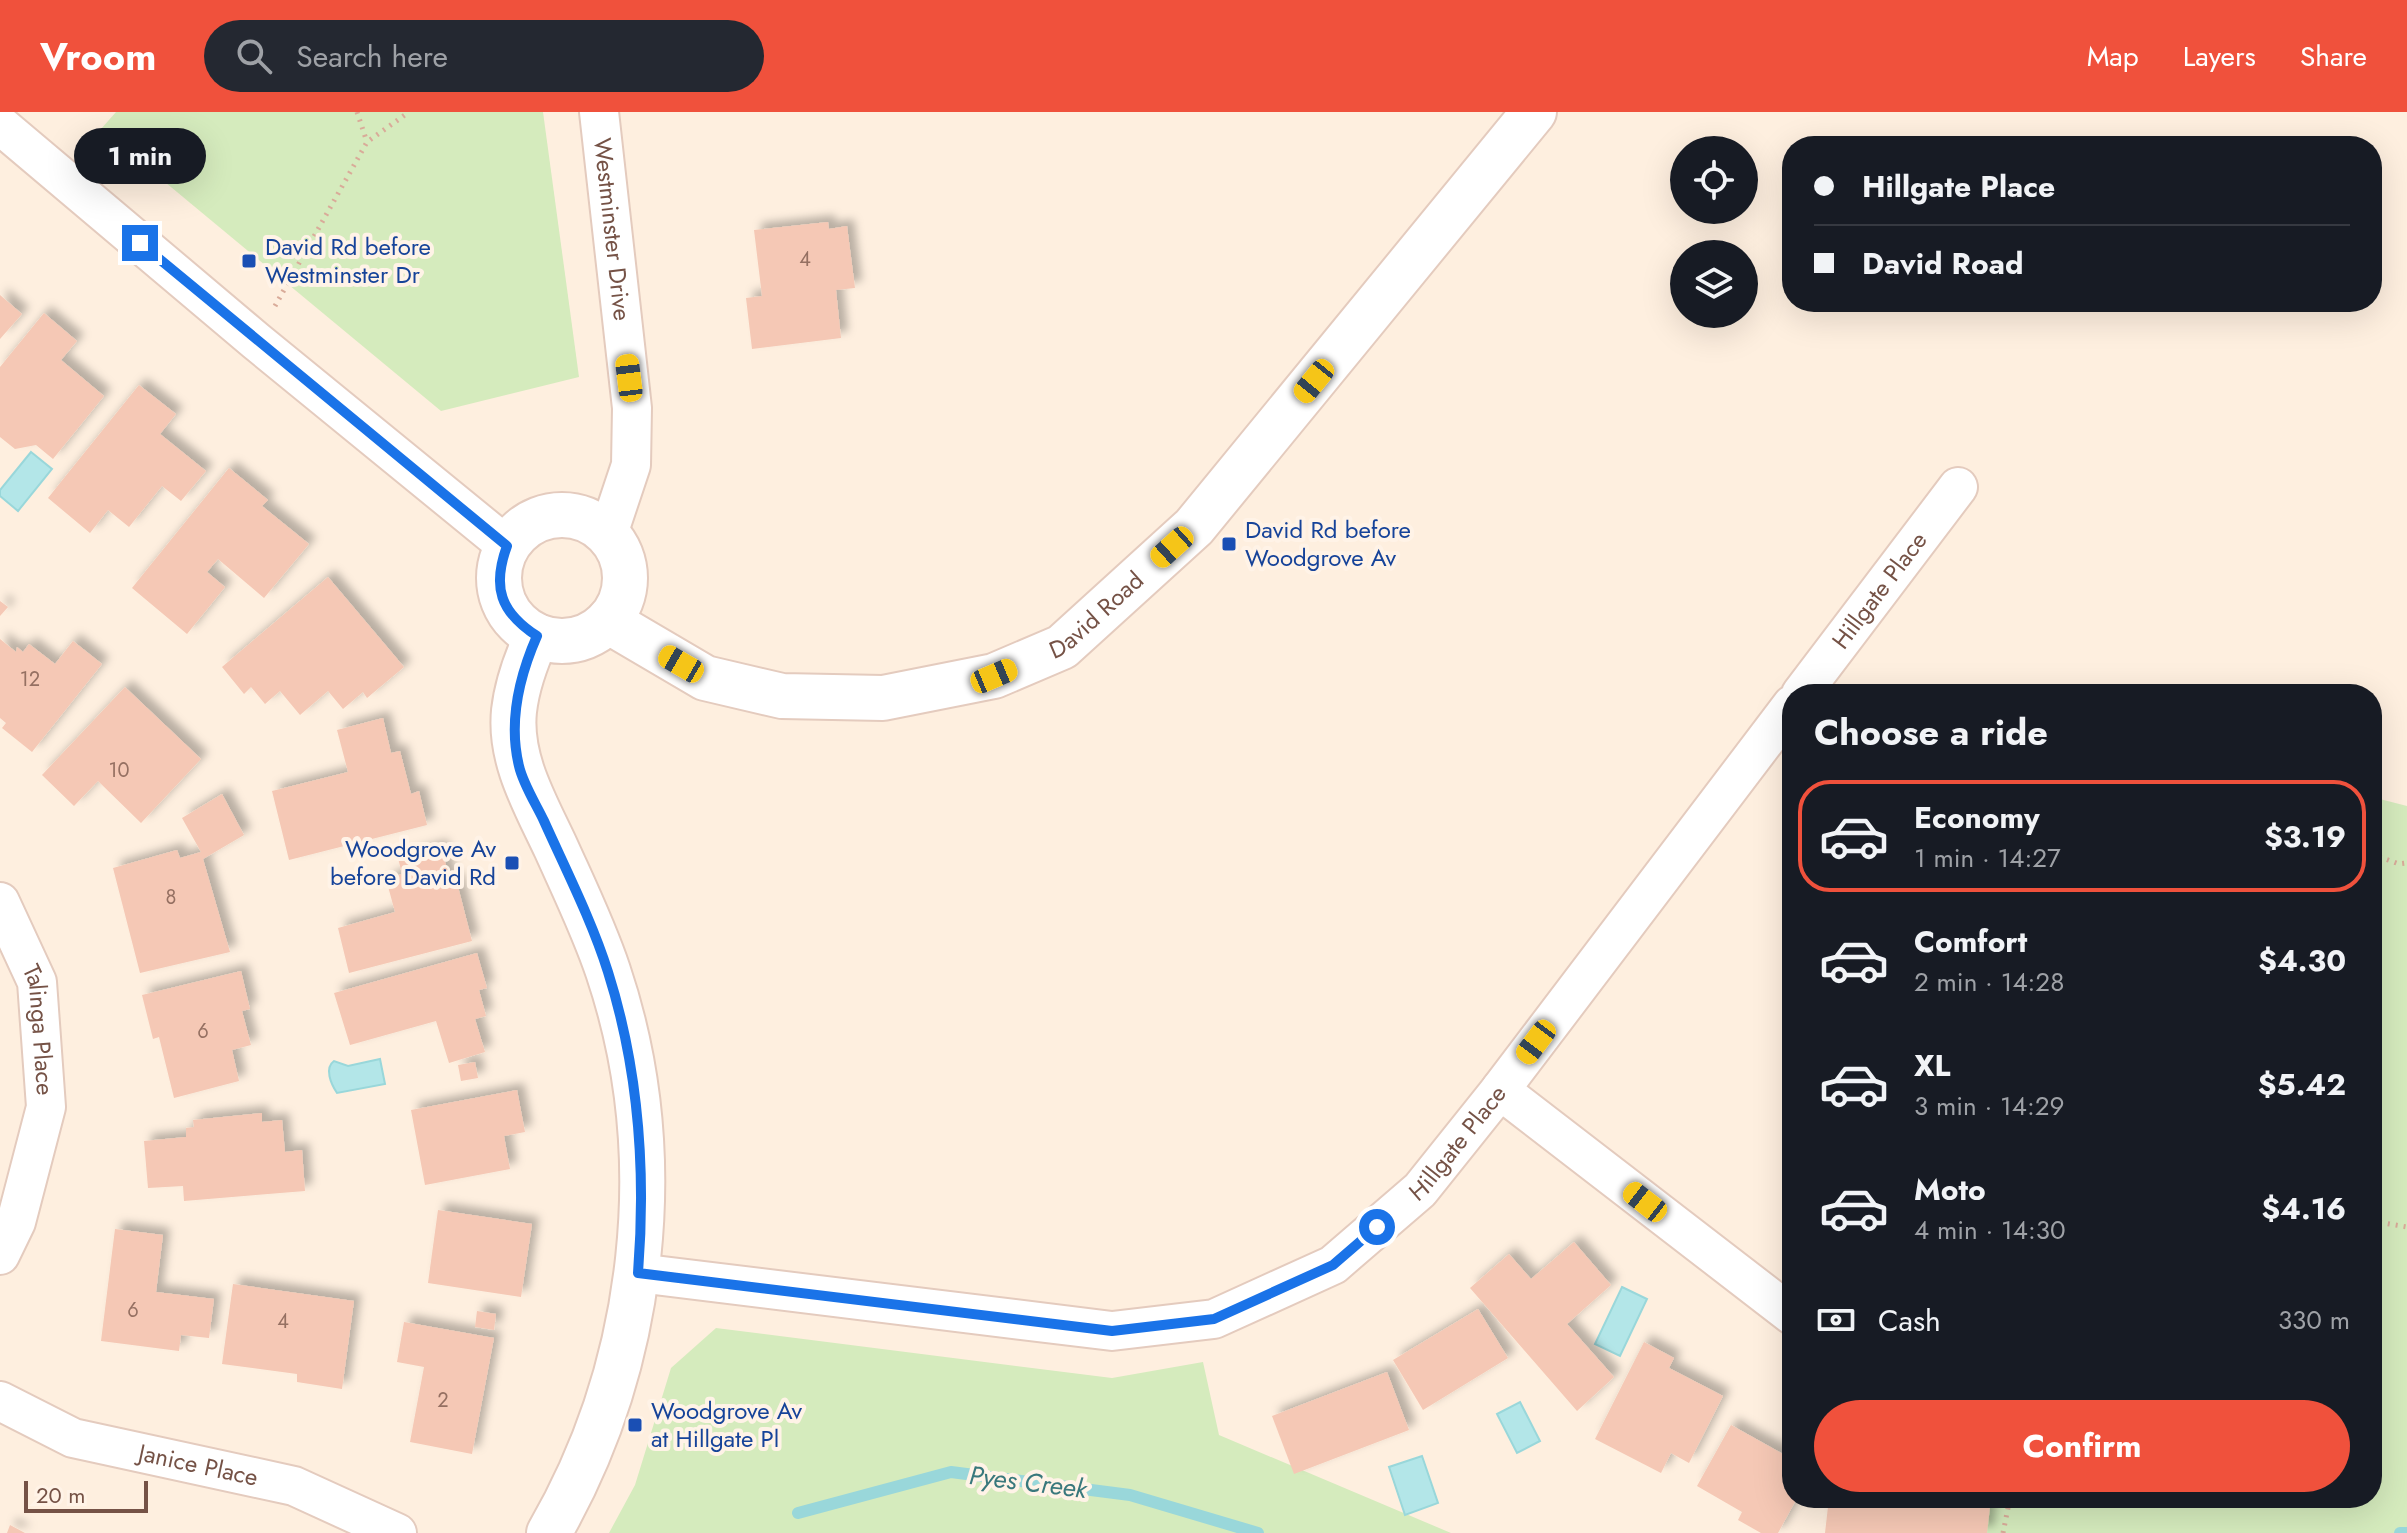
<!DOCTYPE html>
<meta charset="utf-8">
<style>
:root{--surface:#171b24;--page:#242831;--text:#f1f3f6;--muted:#9ea1a6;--line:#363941;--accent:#f0513c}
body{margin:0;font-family:Jost,sans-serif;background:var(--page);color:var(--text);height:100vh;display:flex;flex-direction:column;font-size:30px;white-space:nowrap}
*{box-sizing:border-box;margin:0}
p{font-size:26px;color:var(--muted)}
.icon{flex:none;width:44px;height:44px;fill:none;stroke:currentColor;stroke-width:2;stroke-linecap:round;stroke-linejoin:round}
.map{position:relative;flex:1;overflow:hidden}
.panel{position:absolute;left:1782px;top:572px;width:600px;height:824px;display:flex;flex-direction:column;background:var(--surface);border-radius:32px;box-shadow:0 8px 32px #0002}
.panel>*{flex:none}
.guide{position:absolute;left:1782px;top:24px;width:600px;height:176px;border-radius:32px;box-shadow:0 8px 32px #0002;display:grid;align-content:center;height:176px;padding:0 32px;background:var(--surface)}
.fabs{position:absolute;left:1670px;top:24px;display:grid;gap:16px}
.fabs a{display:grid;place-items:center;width:88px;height:88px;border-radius:50%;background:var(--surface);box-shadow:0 8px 32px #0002;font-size:40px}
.scale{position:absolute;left:24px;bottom:20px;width:124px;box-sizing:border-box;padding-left:8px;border:4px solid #755246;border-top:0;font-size:22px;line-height:28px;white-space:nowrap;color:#755246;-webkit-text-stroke:6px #fff3e7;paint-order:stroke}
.end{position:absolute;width:36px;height:36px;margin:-18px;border:10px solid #1a73e8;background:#fff;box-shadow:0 0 0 4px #fff}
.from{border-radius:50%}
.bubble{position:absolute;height:56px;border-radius:28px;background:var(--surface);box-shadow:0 8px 32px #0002;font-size:26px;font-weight:700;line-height:56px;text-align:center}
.car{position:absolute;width:24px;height:48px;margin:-24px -12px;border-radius:10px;box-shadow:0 0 6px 2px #0007;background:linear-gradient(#f5c518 24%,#345 0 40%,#f5c518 0 76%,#345 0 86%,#f5c518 0)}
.guide b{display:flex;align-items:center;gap:28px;height:76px;font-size:30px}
.guide b+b{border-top:2px solid var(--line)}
.guide i{width:20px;height:20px;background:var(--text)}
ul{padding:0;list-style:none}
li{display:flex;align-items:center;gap:24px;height:112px;margin:0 16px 12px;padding:0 16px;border:4px solid transparent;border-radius:32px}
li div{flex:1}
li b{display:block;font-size:30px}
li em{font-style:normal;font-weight:700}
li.selected{border-color:var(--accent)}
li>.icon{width:72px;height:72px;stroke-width:1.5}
h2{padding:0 32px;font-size:36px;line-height:96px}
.pay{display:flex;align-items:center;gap:20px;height:88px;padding:0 32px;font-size:30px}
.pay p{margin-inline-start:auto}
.primary-button{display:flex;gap:16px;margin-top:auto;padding:16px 32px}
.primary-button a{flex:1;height:92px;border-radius:48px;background:var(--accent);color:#fff;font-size:32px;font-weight:700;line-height:92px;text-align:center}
header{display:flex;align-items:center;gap:48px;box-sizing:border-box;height:112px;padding:0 40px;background:var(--accent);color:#fff}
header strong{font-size:38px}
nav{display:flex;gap:44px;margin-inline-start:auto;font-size:28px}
.search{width:560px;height:72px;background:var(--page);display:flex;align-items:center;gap:20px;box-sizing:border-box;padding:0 28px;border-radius:44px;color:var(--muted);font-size:30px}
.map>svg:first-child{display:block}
</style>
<header>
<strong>Vroom</strong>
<div class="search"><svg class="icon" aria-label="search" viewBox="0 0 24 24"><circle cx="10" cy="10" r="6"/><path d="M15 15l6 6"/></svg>Search here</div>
<nav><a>Map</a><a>Layers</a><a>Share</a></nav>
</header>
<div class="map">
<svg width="2407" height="1421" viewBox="0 0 2407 1421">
<defs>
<filter id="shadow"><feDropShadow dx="7" dy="-7" stdDeviation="4" flood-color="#0004"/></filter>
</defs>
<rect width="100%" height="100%" fill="#feefdf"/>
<g fill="#d5ebbd">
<polygon points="116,0 543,0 579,265 441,299 101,17"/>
<polygon points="2372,685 2407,694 2407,1421 1954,1421 1957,1386 2372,1386"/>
<polygon points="716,1216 1112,1266 1203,1250 1219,1323 1451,1421 609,1421 635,1373 671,1256"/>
</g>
<g fill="#b3e6e8" stroke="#99d7da" stroke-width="2">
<polygon points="31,340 52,357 18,399 0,384 0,378"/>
<path d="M380,947L385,972L337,981C331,972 324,956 334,949L348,954Z"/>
<polygon points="1622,1175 1647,1187 1620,1244 1595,1232"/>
<polygon points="1520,1290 1540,1329 1517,1341 1497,1302"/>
<polygon points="1422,1344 1438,1391 1405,1403 1389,1355"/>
</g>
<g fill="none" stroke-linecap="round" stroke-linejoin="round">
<g stroke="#99d7da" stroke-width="12">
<polyline points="798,1401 951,1360 1130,1383 1258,1421"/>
<polyline points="2400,1421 2407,1421"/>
</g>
</g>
<g fill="#f5c8b5" filter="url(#shadow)">
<polygon points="828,110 829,117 847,114 855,176 836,178 841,226 752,237 746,186 762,184 754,118"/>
<polygon points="0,183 22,202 0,227"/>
<polygon points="44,201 77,229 61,248 104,284 53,347 36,333 15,337 0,325 0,255"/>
<polygon points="139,273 176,302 160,322 206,359 181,389 162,374 129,415 108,398 90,421 48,386"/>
<polygon points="229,356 268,388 262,394 309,432 264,486 218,447 207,460 225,475 187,522 132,476"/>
<polygon points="328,465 404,555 367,586 363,580 343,597 328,579 300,603 280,579 265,592 251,575 244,582 222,555"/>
<polygon points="0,489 8,495 0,504"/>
<polygon points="0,527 16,540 17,535 23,540 29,532 55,552 73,529 102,552 32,640 2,616 6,611 0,606"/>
<polygon points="125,575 201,647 141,711 98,669 74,694 42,663"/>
<polygon points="383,606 391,641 400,639 411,682 419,679 427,713 289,748 272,679 348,660 337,618"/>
<polygon points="222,682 244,723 203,747 230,840 140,861 113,756 177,738 180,746 201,740 182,706"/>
<polygon points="441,734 450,768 456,767 472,829 349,861 338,816 395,800 386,767 402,762 398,746"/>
<polygon points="477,841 487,876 479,878 486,904 475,907 485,940 449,951 436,909 350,933 334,881"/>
<polygon points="241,859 250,897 242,899 251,933 232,938 239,969 174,986 159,925 153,927 142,883"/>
<polygon points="475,950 478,966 461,969 458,953"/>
<polygon points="517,978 525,1020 504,1024 510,1057 425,1073 411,998"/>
<polygon points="262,1001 262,1010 282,1008 285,1040 302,1038 305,1079 184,1089 183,1074 148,1076 144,1029 186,1025 186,1016 194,1015 193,1008"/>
<polygon points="438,1098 532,1112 521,1185 428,1171"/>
<polygon points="115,1117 163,1123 156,1180 214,1187 209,1226 181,1223 179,1239 101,1229"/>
<polygon points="1574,1130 1611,1173 1567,1212 1614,1265 1577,1299 1470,1176 1509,1142 1531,1167"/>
<polygon points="233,1172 354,1189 342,1277 297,1270 297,1262 222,1252"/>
<polygon points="1478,1197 1508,1246 1423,1298 1393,1248"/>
<polygon points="477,1199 496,1202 494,1218 475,1215"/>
<polygon points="404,1210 494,1226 472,1342 410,1330 424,1255 397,1250"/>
<polygon points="1644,1230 1674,1246 1669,1256 1723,1284 1689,1351 1671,1341 1661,1361 1595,1327"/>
<polygon points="1387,1260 1409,1318 1294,1362 1272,1304"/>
<polygon points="1731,1313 1792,1347 1792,1386 1797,1386 1778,1421 1761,1421 1738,1408 1742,1400 1697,1374"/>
<polygon points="1829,1386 1923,1386 1990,1395 1987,1421 1825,1421"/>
<polygon points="10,1413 25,1421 7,1421"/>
</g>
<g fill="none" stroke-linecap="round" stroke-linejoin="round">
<g stroke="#e4cbbe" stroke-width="42">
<g id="minor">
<path id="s1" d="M599,0L632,296L631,353L608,422"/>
<polyline points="0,13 256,229 507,434"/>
<path id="s2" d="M1801,582L1958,375"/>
<path id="s3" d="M0,790L37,870L46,995L16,1110L0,1143"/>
<polyline points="1500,978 1792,1203"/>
<path id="s4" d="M638,1161L1112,1219L1214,1207L1333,1153L1420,1078L1500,978L1792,593"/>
<path id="s5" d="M0,1289L73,1326L294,1374L397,1421"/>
</g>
</g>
<g stroke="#e4cbbe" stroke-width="48">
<g id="tertiary">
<circle cx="562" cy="466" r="63"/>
<path id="s6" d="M608,509L705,566L782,584L883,586L994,564L1062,535L1194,415L1534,0"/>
<path d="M537,524C526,548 517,572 514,599C509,648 536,693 556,736C574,776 594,817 608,859C670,1043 646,1253 549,1421"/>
</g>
</g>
<g stroke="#d9ab99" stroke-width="5" stroke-dasharray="2 6" stroke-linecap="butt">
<polyline points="357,0 367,30"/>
<polyline points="275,194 367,30 409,0"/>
<polyline points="2372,742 2399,752 2407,751"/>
<polyline points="2372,1109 2407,1115"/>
<polyline points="2003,1421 2010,1386"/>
</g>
<use href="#minor" stroke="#fff" stroke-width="38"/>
<use href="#tertiary" stroke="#fff" stroke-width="44"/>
</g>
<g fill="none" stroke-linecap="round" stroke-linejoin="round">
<path stroke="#1a73e8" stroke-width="10" d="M140,131L507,434C492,475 500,500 537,524C519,565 508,609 519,654C523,672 536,692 544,709C566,758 592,809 608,860C639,958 646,1060 638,1161L1112,1219L1214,1207L1333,1153L1377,1115"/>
</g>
<g fill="#1a4fb4" stroke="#fff3e7" stroke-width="3">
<rect x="241" y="141" width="16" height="16" rx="4"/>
<rect x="1221" y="424" width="16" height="16" rx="4"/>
<rect x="504" y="743" width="16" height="16" rx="4"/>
<rect x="627" y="1305" width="16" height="16" rx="4"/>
</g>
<g text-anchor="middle" stroke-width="8" stroke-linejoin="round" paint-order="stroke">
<g font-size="20" fill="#957062">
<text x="805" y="154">4</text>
<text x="30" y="574">12</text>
<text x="119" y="665">10</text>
<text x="171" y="792">8</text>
<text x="203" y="926">6</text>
<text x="133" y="1205">6</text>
<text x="283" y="1216">4</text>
<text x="443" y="1295">2</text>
</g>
<g font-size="24" fill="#755246" stroke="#fff3e7">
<text dy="8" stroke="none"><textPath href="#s1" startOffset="118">Westminster Drive</textPath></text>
<text dy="8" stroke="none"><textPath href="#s2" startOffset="130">Hillgate Place</textPath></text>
<text dy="8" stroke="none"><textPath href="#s6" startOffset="526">David Road</textPath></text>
<text dy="8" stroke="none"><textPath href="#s3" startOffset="136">Talinga Place</textPath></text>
<text dy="8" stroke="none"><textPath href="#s4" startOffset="886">Hillgate Place</textPath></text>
<text dy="8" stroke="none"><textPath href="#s5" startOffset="210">Janice Place</textPath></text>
</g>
<g font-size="24" fill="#164399" stroke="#fff3e7" text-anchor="start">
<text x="265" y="143">David Rd before<tspan x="265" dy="28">Westminster Dr</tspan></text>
<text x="1245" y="426">David Rd before<tspan x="1245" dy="28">Woodgrove Av</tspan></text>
<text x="496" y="745" text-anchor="end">Woodgrove Av<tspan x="496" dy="28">before David Rd</tspan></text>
<text x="651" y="1307">Woodgrove Av<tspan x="651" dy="28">at Hillgate Pl</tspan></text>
</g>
<g font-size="26" font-style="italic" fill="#39787c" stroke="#fff3e7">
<text transform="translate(1028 1370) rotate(7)" y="9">Pyes Creek</text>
</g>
</g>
</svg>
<div class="fabs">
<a><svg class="icon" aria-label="locate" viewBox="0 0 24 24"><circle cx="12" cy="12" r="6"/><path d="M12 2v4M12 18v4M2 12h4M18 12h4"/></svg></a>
<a><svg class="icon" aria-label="layers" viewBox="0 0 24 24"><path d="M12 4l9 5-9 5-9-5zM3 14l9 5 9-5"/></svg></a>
</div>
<div class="scale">20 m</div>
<i class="end from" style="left:1377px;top:1115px"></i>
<i class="end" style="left:140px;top:131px"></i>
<div class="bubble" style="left:74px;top:16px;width:132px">1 min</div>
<i class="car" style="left:629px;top:266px;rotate:353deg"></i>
<i class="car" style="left:1314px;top:269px;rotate:219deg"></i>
<i class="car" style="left:1172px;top:435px;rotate:228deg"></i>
<i class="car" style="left:681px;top:552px;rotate:300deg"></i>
<i class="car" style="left:994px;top:564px;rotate:67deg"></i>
<i class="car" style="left:1536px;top:930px;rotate:217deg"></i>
<i class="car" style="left:1645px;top:1090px;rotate:308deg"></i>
<div class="guide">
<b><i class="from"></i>Hillgate Place</b>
<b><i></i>David Road</b>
</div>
<section class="panel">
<h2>Choose a ride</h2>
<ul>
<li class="selected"><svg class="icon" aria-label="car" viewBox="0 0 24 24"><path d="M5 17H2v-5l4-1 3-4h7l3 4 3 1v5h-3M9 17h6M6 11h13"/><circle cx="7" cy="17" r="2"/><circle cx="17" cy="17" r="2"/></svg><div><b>Economy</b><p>1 min · 14:27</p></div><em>$3.19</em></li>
<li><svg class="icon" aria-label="car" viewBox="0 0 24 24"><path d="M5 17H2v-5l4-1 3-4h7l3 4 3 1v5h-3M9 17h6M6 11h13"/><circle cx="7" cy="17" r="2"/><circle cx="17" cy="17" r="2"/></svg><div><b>Comfort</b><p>2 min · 14:28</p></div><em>$4.30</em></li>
<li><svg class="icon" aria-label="car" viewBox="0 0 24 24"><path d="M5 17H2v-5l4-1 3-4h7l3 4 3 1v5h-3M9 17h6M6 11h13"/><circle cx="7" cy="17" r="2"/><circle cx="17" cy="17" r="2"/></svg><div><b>XL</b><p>3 min · 14:29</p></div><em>$5.42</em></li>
<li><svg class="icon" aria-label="car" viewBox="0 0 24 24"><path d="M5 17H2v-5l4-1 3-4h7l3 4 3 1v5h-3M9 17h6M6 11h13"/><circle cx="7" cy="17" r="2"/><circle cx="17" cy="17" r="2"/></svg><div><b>Moto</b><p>4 min · 14:30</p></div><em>$4.16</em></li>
</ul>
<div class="pay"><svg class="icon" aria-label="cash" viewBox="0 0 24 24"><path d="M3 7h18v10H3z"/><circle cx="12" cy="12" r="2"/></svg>Cash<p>330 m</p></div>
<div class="primary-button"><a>Confirm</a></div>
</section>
</div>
